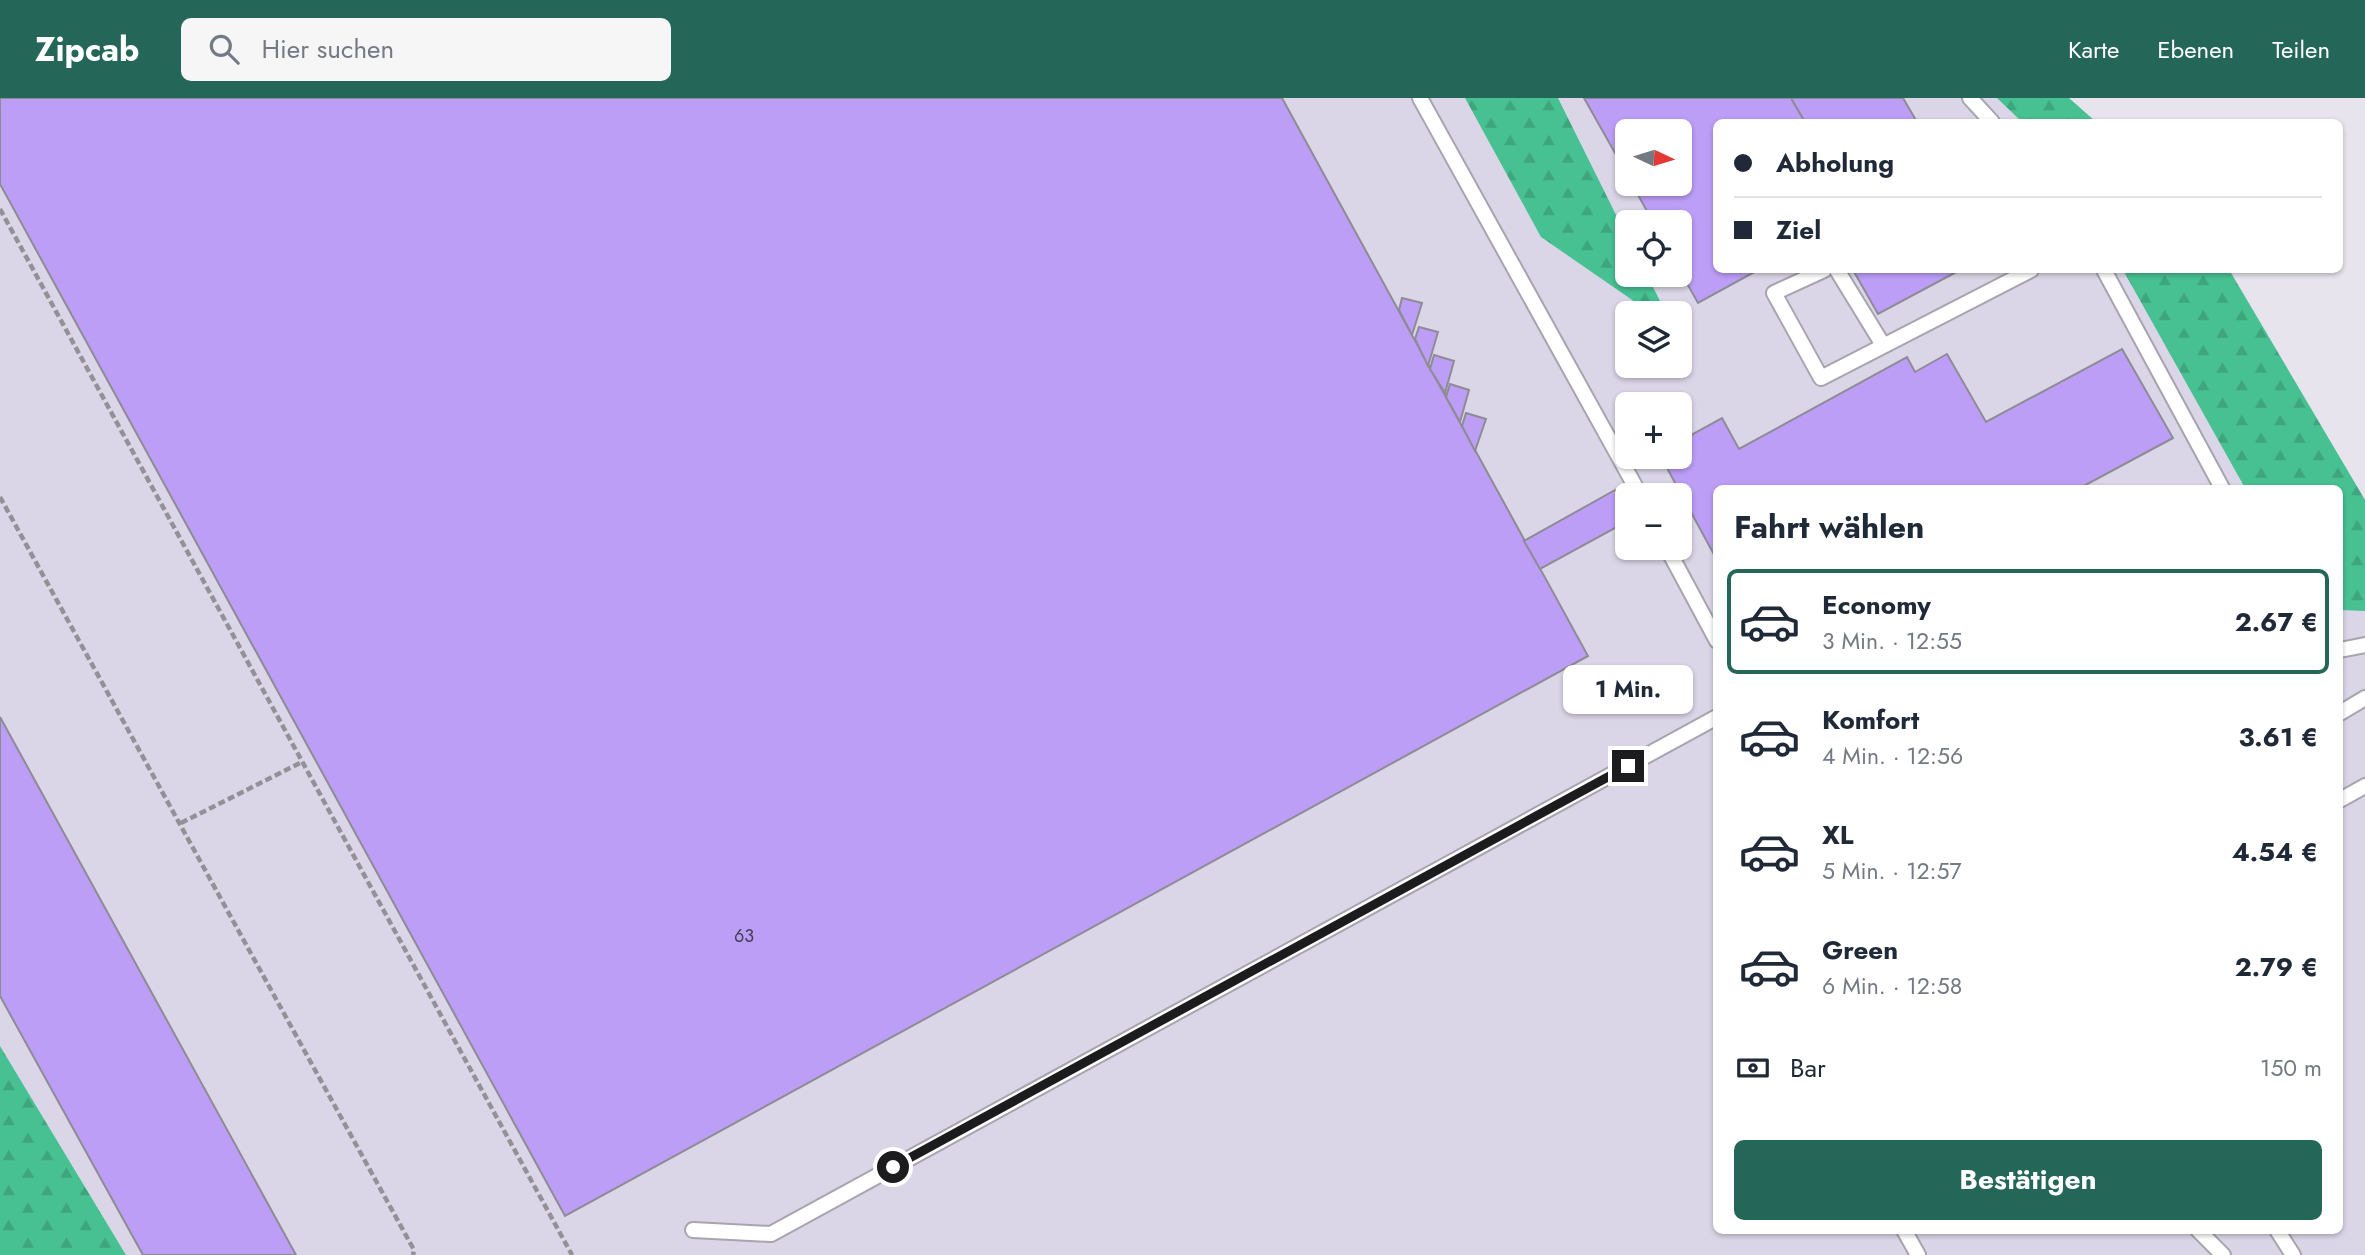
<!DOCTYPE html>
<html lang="de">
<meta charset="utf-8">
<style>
:root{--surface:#fff;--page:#f6f6f7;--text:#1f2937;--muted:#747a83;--line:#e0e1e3;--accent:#246758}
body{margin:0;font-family:Jost,sans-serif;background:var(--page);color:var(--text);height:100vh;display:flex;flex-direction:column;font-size:26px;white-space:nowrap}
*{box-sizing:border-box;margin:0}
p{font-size:23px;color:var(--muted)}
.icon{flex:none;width:38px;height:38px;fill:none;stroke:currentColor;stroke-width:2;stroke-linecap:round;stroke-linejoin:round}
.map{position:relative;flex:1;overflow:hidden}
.side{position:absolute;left:1713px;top:387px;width:630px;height:749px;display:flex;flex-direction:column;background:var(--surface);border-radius:10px;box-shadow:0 2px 5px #0004}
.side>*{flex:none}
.hud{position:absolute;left:1713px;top:21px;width:630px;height:154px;border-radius:10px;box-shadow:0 2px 5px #0004;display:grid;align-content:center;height:154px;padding:0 21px;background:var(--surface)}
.needle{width:46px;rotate:94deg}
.controls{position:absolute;left:1615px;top:21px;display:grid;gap:14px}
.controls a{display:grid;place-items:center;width:77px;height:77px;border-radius:10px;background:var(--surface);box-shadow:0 2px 5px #0004;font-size:35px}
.end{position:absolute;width:32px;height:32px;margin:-16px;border:9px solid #1c1b1e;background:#fff;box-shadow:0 0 0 4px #fff}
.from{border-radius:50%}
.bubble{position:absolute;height:49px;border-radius:10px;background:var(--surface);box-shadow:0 2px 5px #0004;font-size:23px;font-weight:700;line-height:49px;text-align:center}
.hud b{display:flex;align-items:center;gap:24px;height:66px;font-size:26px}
.hud b+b{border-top:2px solid var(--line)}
.hud i{width:18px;height:18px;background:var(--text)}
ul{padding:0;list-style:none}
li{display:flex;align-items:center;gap:21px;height:105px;margin:0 14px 10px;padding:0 7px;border:4px solid transparent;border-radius:10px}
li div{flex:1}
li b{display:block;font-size:26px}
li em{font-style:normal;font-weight:700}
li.current{border-color:var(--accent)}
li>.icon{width:63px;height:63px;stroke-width:1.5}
h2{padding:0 21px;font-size:32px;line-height:84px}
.pay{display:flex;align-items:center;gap:18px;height:77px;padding:0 21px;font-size:26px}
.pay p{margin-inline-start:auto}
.button{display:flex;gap:14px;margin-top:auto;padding:14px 21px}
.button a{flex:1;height:80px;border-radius:10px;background:var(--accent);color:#fff;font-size:28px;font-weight:700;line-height:80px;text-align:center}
header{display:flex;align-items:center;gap:42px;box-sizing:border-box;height:98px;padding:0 35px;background:var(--accent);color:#fff}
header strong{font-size:33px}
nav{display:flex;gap:38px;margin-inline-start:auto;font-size:24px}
.search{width:490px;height:63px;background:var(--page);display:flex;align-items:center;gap:18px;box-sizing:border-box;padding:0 24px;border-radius:10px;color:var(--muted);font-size:26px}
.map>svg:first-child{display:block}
</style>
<header>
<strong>Zipcab</strong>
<div class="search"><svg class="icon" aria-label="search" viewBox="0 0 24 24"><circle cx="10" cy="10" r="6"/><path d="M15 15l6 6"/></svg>Hier suchen</div>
<nav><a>Karte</a><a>Ebenen</a><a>Teilen</a></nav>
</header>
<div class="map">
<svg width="2365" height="1157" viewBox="0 0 2365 1157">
<defs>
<pattern id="forest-firs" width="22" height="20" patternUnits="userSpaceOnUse" patternTransform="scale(1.75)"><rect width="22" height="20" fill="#47c192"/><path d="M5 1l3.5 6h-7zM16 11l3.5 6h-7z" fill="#3ea57d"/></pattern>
</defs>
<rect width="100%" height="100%" fill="#e7e4ee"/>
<path fill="#dbd6e7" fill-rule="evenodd" d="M0,0H2069L2096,24H1717V172H2223L2231,174L2365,402V1157H126L0,948ZM1628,33H1680V86H1628ZM1628,124H1680V177H1628ZM1628,215H1680V268H1628ZM1628,306H1680V359H1628ZM1717,390H2340V1132H1717ZM1628,397H1680V450H1628Z"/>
<g fill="url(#forest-firs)">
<polygon points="1465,0 1558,0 1627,139 1628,177 1647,177 1666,215 1651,215 1541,139"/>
<polygon points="1997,0 2069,0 2096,24 2022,24"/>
<polygon points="2123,172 2223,172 2231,175 2365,402 2365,513 2340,512 2340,390 2245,390"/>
<polygon points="0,948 126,1157 0,1157"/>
</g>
<g fill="#bd9ef7" stroke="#8d8b94" stroke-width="2">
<polygon points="0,0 1282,0 1588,558 565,1118 0,86"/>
<polygon points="1584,0 1791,0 1805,24 1717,24 1717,172 1758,172 1698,205 1680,173 1680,124 1653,124 1632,86 1680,86 1680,33 1628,33 1628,78"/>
<polygon points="1791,0 1903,0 1917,24 1805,24"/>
<polygon points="1853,172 1960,172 1878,216"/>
<polygon points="1402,200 1422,205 1412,237 1399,212"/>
<polygon points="1419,229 1438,234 1428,268 1415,241"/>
<polygon points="2122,251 2173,340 2080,390 1717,390 1717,462 1661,359 1680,359 1680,343 1722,320 1739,351 1907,259 1915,274 1947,256 1986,324"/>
<polygon points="1434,257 1454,263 1445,295 1430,271"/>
<polygon points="1450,286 1469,292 1460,324 1446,299"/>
<polygon points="1466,315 1486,321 1475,353 1462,328"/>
<polygon points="1615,392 1628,416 1628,423 1540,471 1524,443"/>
<polygon points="0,619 296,1157 143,1157 0,898"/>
</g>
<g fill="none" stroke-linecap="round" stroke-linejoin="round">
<g stroke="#a7a4ad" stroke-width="18">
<g id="service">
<polyline points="1420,0 1640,397"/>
<polyline points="1970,0 1992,24"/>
<polyline points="1824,172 1774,195 1821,280 2031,172"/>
<polyline points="1837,172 1883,247"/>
<polyline points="2104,172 2222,390"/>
<polyline points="1667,450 1717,543"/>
<polyline points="2340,552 2365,547"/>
<polyline points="2340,615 2365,600"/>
<polyline points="2340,702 2365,688"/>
<polyline points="693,1132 771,1136 1717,619"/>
<polyline points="1904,1132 1918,1157"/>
<polyline points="2198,1132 2223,1157"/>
<polyline points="2277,1132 2293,1157"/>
</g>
</g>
<g stroke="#939198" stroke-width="4.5" stroke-dasharray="7 3.5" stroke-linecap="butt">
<polyline points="0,111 572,1157"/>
<polyline points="0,399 414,1152 413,1157"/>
<polyline points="181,725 302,664"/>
</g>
<use href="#service" stroke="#fff" stroke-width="14"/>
</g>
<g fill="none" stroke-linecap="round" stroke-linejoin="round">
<polyline stroke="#1c1b1e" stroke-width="9" points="893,1069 1628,668"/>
</g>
<g text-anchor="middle" stroke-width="7" stroke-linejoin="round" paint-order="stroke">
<g font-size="18" fill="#443c54">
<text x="744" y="844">63</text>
</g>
</g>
</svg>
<div class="controls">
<a><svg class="needle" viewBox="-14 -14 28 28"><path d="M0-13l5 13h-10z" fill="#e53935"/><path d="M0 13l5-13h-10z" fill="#747a83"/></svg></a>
<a><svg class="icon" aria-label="locate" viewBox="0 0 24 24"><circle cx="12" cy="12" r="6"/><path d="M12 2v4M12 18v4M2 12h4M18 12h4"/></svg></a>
<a><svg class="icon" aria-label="layers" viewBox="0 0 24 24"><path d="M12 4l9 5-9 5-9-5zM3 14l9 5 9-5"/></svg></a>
<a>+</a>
<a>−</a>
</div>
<i class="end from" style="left:893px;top:1069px"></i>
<i class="end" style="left:1628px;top:668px"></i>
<div class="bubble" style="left:1563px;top:567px;width:130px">1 Min.</div>
<div class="hud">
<b><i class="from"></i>Abholung</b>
<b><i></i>Ziel</b>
</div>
<section class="side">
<h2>Fahrt wählen</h2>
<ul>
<li class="current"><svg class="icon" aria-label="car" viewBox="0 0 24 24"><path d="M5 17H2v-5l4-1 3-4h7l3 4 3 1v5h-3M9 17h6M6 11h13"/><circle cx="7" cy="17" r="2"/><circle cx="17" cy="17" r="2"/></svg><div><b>Economy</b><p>3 Min. · 12:55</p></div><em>2.67 €</em></li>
<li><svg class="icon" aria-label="car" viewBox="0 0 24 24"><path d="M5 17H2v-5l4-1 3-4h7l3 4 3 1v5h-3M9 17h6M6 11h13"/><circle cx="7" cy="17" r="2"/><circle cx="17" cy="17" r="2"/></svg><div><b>Komfort</b><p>4 Min. · 12:56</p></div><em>3.61 €</em></li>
<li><svg class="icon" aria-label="car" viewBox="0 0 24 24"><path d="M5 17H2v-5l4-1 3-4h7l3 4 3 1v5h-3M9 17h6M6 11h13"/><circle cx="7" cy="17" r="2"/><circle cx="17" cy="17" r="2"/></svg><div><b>XL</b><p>5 Min. · 12:57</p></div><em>4.54 €</em></li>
<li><svg class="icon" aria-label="car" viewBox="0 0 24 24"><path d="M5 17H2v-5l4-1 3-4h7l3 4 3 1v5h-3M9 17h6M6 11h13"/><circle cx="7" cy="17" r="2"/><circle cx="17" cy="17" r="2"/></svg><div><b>Green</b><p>6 Min. · 12:58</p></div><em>2.79 €</em></li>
</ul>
<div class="pay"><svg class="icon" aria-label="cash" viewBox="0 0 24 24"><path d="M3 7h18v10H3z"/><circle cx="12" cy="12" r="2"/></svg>Bar<p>150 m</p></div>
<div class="button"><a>Bestätigen</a></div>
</section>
</div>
